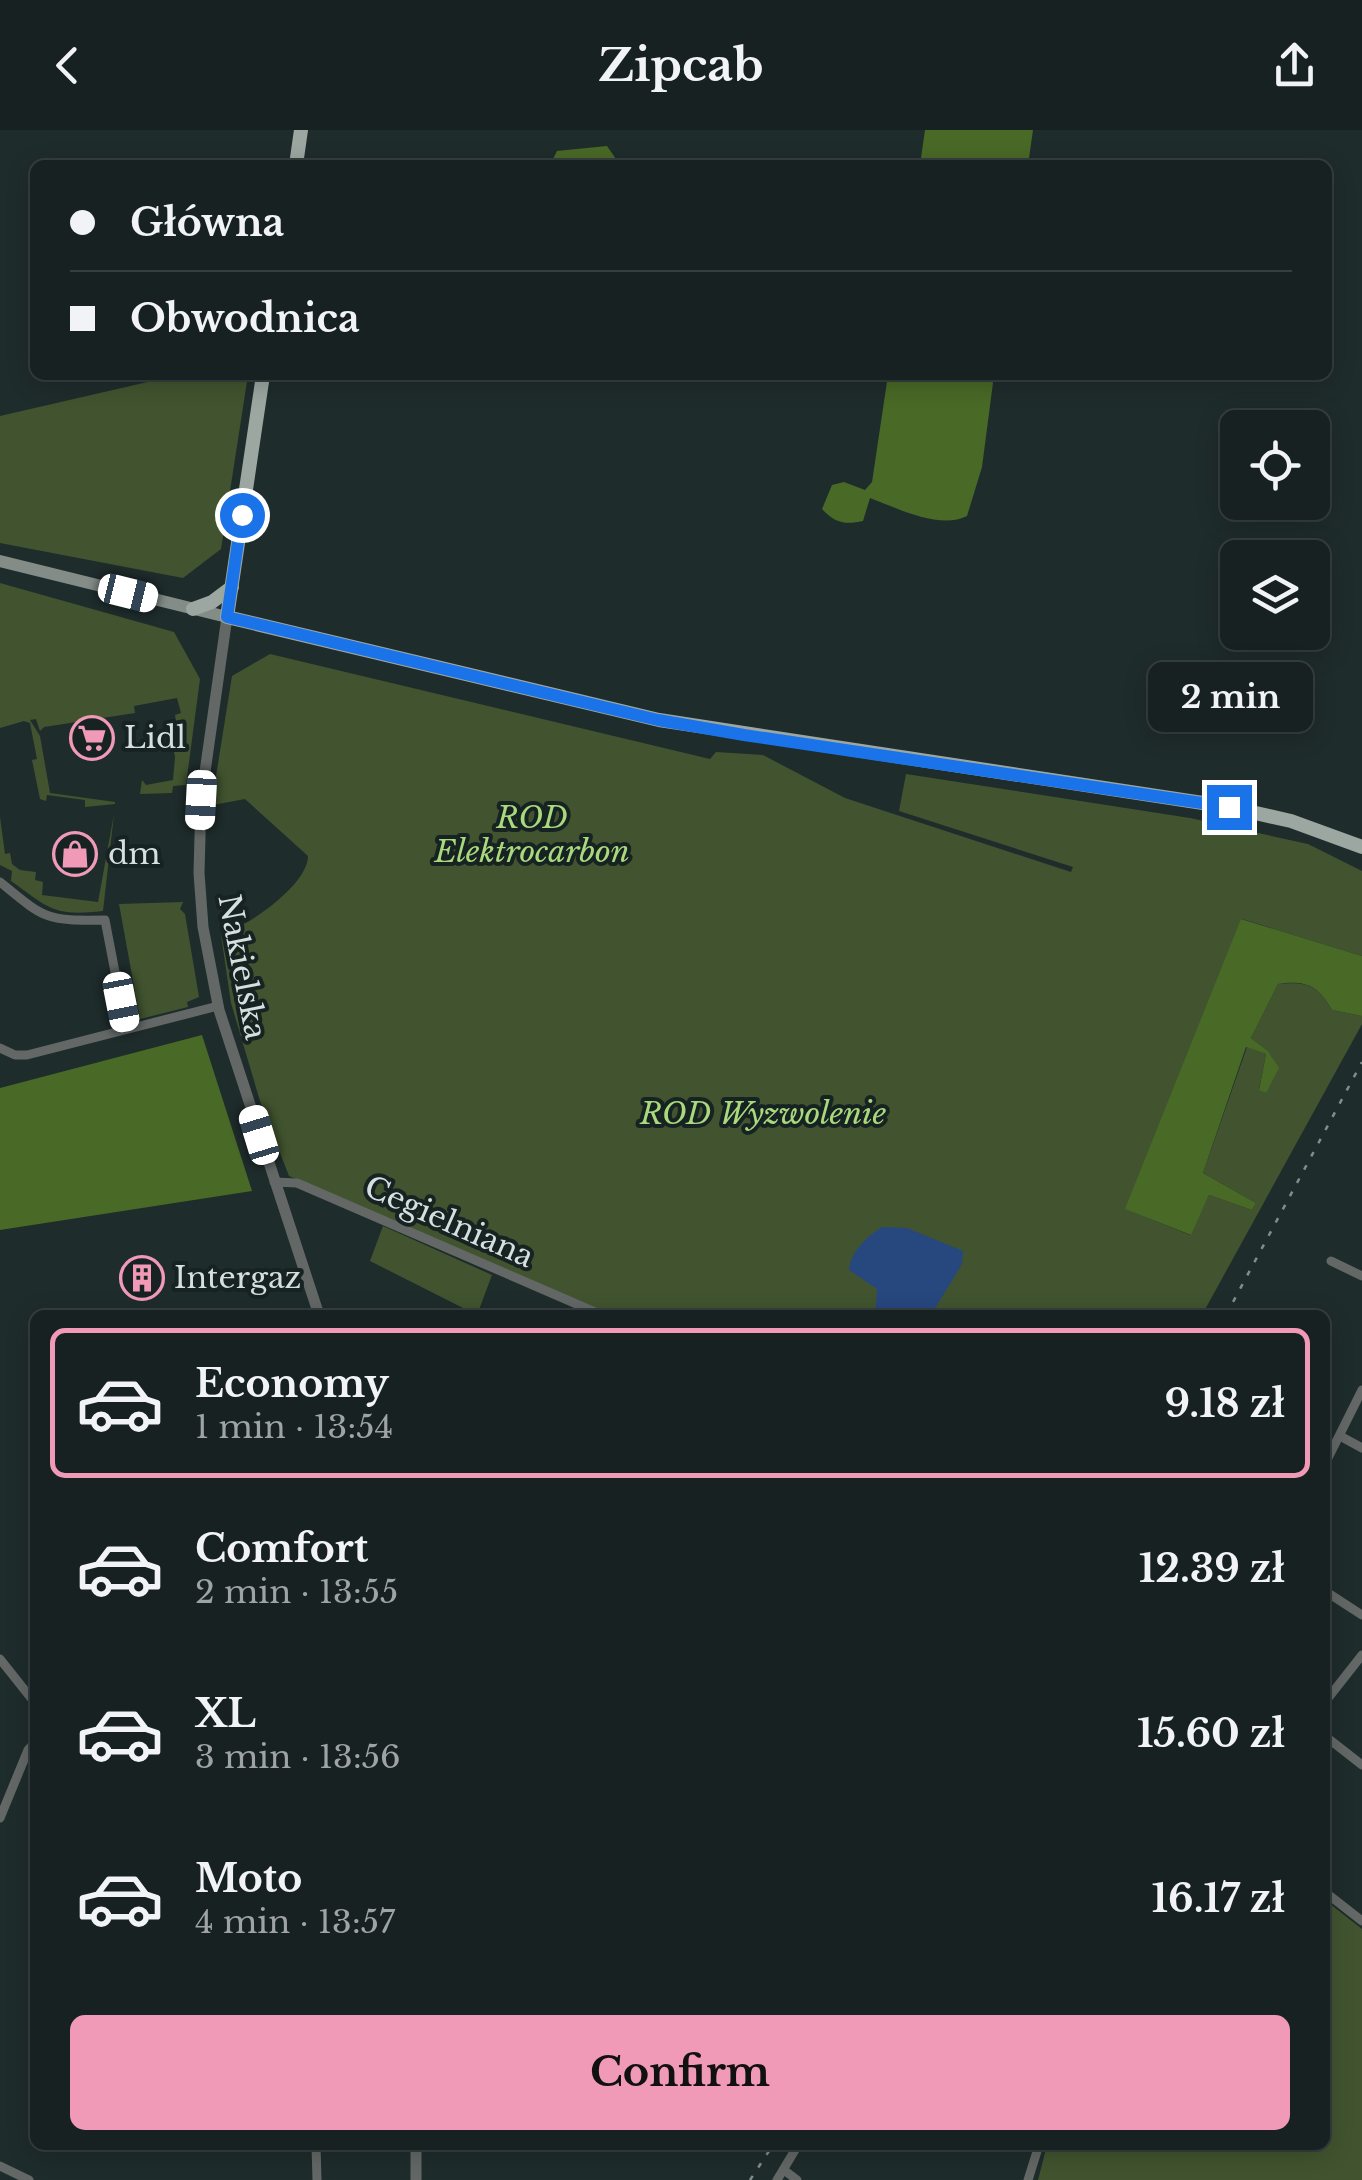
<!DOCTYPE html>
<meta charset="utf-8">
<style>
:root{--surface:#172121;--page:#20292a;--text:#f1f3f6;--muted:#9ea3a5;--line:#363e3f;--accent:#f09ab7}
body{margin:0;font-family:"Libre Baskerville",serif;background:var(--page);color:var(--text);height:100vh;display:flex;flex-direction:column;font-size:38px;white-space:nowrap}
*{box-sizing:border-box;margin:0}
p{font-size:32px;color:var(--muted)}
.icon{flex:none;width:55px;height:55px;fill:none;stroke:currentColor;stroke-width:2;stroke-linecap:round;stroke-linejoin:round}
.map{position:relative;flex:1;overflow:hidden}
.details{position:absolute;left:30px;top:1180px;width:1300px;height:840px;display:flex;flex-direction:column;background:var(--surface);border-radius:15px;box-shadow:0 5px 25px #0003,0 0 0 2px var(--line)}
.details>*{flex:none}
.guide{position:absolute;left:30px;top:30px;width:1302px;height:220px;border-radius:15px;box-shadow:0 5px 25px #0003,0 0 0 2px var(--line);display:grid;align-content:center;height:220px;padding:0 40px;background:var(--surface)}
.fabs{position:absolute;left:1220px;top:280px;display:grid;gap:20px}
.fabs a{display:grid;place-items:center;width:110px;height:110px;border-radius:15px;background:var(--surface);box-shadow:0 5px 25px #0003,0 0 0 2px var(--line);font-size:50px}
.end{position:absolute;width:45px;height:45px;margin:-22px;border:12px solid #1a73e8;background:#fff;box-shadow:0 0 0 5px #fff}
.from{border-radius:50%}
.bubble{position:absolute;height:70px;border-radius:15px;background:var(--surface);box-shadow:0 5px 25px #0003,0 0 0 2px var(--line);font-size:32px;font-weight:700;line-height:70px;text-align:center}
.car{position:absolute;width:30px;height:60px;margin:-30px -15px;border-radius:12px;box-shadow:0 0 8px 2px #0007;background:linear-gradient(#fff 24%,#345 0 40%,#fff 0 76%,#345 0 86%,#fff 0)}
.guide b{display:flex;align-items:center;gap:35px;height:95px;font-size:38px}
.guide b+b{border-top:2px solid var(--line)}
.guide i{width:25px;height:25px;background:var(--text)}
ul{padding:18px 0 0;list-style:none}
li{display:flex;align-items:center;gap:30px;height:150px;margin:0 20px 15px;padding:0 20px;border:5px solid transparent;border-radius:15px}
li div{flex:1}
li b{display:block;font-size:38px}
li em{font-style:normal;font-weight:700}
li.on{border-color:var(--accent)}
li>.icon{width:90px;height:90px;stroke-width:1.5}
.primary-button{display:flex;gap:20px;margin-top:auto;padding:20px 40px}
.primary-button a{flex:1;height:115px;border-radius:15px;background:var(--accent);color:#111;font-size:40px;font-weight:700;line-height:115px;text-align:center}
header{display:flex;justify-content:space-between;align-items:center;height:130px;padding:0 40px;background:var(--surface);font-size:45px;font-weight:700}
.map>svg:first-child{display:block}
</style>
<header><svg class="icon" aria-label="back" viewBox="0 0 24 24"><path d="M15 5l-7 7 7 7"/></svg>Zipcab<svg class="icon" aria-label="share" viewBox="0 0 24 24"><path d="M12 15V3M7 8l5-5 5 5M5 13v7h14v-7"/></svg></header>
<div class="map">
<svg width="1362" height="2050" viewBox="0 0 1362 2050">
<rect width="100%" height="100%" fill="#1f2c2c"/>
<g fill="#41542f">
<polygon points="178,245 248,245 221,419 183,448 0,413 0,286"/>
<polygon points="0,453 174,502 200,549 186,655 173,656 172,663 140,664 142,650 146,655 173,650 175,627 171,607 178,605 175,585 181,583 177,568 134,576 135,583 44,597 40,601 36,589 30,590 40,606 50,663 115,672 115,674 85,677 85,670 47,665 46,671 40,669 32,630 37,629 30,593 24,591 0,598"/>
<path d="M270,524L710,629L716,622L763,625L845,668L1071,742L1073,737L899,681L906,644L1190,688L1308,714L1362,741V826L1242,789L1126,1079L1190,1105L1209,1065L1252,1080L1256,1073L1203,1043L1247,917L1266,924L1259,959L1266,963L1267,920L1251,908L1278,854C1306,851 1318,855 1332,880L1362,886V894L1202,1185H613L289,1046L260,971L231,873L221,805C248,796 308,755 308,726L245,669L213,675V665L232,546Z"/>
<path d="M114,684L103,781C52,787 48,777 11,751L12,741L0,735V687L5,724L10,723L12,734L20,740L36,742L35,750L43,752L42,765L98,772Z"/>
<polygon points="183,772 180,779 185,784 199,867 187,872 188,877 140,889 119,774"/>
<polygon points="383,1096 492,1145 477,1185 370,1131"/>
<polygon points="1325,1770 1362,1799 1362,2050 1038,2050 1047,2015 1325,2015"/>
</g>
<g fill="#496926">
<polygon points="925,0 1033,0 1028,35 920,35"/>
<polygon points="607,16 620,35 550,35 557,21"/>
<path d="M888,245H994L982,337L967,386C940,400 897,378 870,368L863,391C845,395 835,393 822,379L832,355L844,352L865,360L872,352Z"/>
<path d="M1241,789L1362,826V886L1332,880C1318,855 1305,850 1278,854L1251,908L1267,920L1279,938L1266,963L1259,960L1266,924L1246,917L1203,1043L1256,1073L1252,1080L1209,1065L1191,1105L1125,1079Z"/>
<polygon points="202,905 252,1061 0,1100 0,958"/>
</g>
<path fill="#27477f" d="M882,1097L907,1098L963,1121L962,1134L931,1185H869L876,1176L877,1159L849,1140C850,1123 867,1106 882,1097Z"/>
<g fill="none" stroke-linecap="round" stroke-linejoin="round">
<g stroke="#636866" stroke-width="9">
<path d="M0,752C45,789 45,791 105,790L126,899"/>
<polyline points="0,918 15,925 27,925 218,876"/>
<polyline points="274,1052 297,1053 602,1185"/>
<polyline points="1331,1131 1362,1146"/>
<polyline points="1340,1306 1362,1318"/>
<polyline points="1325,1334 1362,1260"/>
<polyline points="1325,1461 1362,1485"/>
<polyline points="0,1529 35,1573"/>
<polyline points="1325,1572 1362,1525"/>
<polyline points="1325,1606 1362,1635"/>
<polyline points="0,1688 28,1620 35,1612"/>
<polyline points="1325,1762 1362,1791"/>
<polyline points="316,2015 317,2050"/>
<polyline points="0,2036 29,2050"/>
<polyline points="784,2040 797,2050"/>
<polyline points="777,2050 798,2015"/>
<polyline points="1028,2050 1039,2015"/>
</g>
<g stroke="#636866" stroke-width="11">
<polyline points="227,487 201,670 199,743 203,797 219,880 319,1185"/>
<polyline points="416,2050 416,2015"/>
</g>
<polyline stroke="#838c87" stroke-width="12" points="0,431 227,487"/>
<g stroke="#9ca7a1" stroke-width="14">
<polyline points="296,35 301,0"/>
<polyline points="263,245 227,487 659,590 1229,677 1291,691 1362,717"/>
<polyline points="193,479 212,472 232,457"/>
</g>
<g stroke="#828d8d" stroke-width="2.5" stroke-dasharray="5 10" stroke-linecap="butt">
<polyline points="1226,1185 1362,932"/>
<polyline points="750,2050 773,2015"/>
</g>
</g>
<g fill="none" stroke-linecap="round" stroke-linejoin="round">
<polyline stroke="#1a73e8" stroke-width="12" points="242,385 227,487 658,590 744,605 1229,677"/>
</g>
<defs>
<g id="supermarket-ring" transform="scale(2.25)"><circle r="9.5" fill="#162322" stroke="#f09ab7" stroke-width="1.5"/><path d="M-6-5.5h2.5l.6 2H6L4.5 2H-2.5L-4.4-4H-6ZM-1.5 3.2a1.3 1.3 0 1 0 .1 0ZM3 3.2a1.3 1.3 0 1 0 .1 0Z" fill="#f09ab7"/></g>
<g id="shop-ring" transform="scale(2.25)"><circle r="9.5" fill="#162322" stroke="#f09ab7" stroke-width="1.5"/><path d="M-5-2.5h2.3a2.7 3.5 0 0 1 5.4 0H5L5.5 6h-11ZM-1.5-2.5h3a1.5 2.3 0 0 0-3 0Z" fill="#f09ab7"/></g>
<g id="building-ring" transform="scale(2.25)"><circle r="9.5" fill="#162322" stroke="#f09ab7" stroke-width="1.5"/><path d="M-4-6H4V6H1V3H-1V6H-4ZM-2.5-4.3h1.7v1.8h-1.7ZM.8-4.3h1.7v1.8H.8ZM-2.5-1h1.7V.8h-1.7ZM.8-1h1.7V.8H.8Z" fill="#f09ab7"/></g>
</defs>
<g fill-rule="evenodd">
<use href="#supermarket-ring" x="92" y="608"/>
<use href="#shop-ring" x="75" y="724"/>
<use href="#building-ring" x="142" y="1148"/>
</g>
<g text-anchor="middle" stroke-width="8" stroke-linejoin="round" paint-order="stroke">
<g font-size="30" fill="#d6dede" stroke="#162322" text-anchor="start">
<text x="124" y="618">Lidl</text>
<text x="108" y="734">dm</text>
<text x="174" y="1158">Intergaz</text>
</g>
<g font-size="30" font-style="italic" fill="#aad97c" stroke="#162322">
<text x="532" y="698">ROD<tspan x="532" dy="34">Elektrocarbon</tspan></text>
<text x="763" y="994">ROD Wyzwolenie</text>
</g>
<g font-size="30" fill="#d6dede" stroke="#162322">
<text transform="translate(242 837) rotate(79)" y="10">Nakielska</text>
<text transform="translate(449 1092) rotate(24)" y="10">Cegielniana</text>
</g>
</g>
</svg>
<div class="fabs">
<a><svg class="icon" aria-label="locate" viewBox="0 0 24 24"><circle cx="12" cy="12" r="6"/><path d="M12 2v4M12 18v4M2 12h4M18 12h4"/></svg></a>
<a><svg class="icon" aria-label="layers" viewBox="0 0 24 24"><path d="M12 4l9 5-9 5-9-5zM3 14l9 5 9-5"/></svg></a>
</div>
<i class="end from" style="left:242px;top:385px"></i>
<i class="end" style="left:1229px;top:677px"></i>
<div class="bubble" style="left:1148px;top:532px;width:165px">2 min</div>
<i class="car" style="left:128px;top:463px;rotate:104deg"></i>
<i class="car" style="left:201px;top:670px;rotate:183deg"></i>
<i class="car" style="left:121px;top:872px;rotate:169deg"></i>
<i class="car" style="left:259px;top:1005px;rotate:343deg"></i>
<div class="guide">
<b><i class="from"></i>Główna</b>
<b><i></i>Obwodnica</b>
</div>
<section class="details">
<ul>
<li class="on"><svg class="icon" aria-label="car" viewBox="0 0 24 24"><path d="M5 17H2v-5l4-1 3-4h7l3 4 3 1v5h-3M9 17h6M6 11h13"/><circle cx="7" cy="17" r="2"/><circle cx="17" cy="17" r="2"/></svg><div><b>Economy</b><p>1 min · 13:54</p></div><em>9.18 zł</em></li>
<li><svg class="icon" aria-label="car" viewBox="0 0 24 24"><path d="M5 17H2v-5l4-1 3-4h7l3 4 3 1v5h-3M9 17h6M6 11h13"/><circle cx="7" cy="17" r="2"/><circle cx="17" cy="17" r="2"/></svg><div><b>Comfort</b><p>2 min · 13:55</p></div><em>12.39 zł</em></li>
<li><svg class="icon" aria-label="car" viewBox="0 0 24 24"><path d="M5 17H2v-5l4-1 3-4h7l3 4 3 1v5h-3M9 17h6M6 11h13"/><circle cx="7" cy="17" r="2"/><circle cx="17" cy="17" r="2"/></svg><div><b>XL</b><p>3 min · 13:56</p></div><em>15.60 zł</em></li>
<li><svg class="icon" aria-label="car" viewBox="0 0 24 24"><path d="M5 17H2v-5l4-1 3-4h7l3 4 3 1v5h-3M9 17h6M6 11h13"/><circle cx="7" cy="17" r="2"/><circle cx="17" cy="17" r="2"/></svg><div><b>Moto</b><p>4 min · 13:57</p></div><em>16.17 zł</em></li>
</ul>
<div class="primary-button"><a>Confirm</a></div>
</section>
</div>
